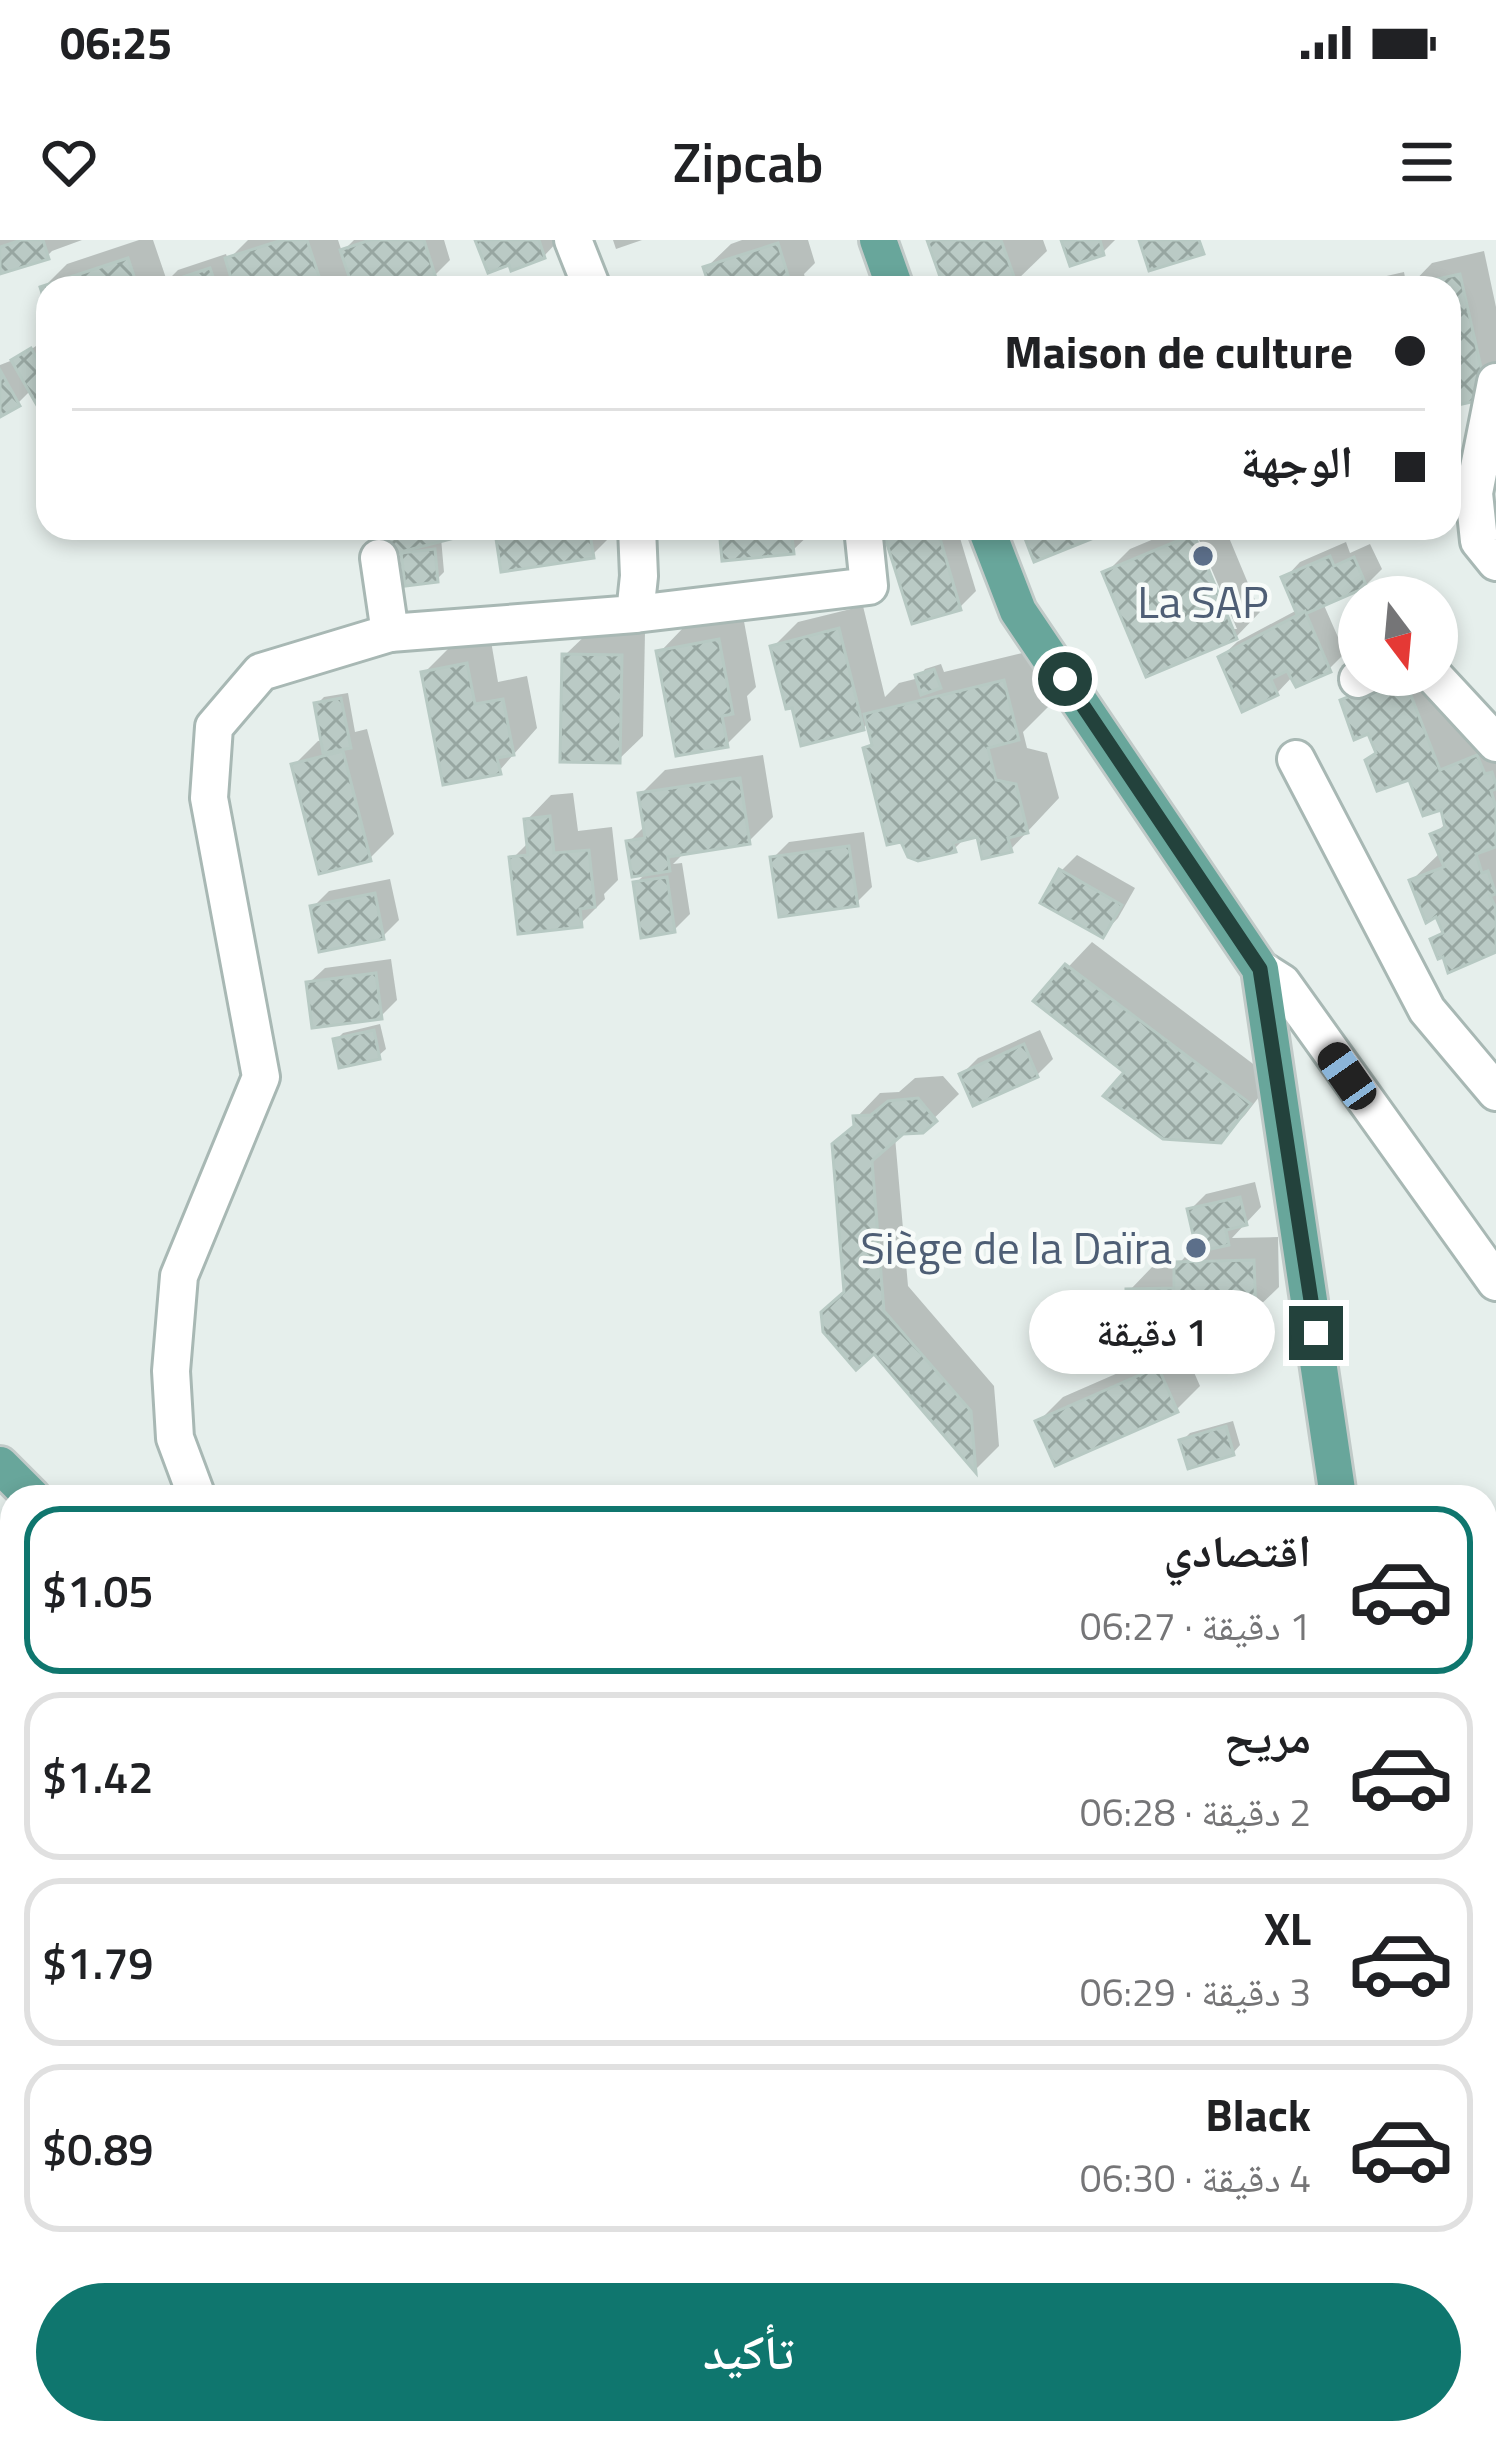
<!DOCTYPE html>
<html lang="ar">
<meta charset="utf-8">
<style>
:root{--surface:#fff;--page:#f2f2f2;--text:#202124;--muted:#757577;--line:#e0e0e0;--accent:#0f766e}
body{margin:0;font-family:"Titillium Web","Noto Naskh Arabic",sans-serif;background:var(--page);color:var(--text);direction:rtl;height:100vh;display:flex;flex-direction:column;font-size:45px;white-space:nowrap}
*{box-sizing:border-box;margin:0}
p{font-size:39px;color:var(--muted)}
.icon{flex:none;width:66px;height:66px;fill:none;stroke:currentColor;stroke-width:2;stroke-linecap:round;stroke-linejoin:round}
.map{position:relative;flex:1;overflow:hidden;direction:ltr}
.panel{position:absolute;left:0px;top:1245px;width:1497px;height:960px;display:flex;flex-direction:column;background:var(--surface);border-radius:36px 36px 0 0;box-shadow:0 6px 18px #0003;direction:rtl}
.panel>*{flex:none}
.guide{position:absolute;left:36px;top:36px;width:1425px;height:264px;border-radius:36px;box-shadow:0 6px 18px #0003;direction:rtl;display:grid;align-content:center;height:264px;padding:0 36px;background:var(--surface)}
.needle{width:78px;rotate:164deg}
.fabs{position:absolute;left:1338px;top:336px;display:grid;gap:24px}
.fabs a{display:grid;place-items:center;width:120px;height:120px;border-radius:50%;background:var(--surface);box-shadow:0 6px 18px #0003;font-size:60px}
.end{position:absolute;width:54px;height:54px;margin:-27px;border:15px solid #23423c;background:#fff;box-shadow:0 0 0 6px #fff}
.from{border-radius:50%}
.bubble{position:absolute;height:84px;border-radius:42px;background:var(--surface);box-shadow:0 6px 18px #0003;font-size:39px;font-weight:600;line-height:84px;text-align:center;direction:rtl}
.car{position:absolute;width:36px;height:72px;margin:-36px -18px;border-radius:15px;box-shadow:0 0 9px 3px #0007;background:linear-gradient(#222 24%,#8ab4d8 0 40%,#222 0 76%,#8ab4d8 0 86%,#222 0)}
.guide b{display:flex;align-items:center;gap:42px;height:114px;font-size:45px}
.guide b+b{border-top:3px solid var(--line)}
.guide i{width:30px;height:30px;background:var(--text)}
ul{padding:21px 0 0;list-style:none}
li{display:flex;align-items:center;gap:36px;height:168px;margin:0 24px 18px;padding:0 12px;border:6px solid var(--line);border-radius:36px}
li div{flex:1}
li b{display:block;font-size:45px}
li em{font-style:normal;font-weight:600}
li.selected{border-color:var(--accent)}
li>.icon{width:108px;height:108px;stroke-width:1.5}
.cta{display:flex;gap:24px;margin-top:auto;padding:24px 36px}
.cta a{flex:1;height:138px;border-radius:72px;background:var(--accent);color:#fff;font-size:48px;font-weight:600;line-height:138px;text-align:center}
.status{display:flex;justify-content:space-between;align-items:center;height:84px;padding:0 60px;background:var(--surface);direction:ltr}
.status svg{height:33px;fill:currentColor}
header{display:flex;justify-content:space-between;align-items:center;height:156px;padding:0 36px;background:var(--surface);font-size:54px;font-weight:600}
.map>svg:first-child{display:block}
</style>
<div class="status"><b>06:25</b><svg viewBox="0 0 49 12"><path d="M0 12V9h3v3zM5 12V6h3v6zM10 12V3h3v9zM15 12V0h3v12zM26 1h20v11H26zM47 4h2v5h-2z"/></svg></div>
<header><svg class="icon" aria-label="menu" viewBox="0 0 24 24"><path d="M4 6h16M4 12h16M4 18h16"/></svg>Zipcab<svg class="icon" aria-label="heart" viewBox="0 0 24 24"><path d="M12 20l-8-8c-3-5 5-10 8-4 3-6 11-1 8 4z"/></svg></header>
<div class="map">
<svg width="1496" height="2205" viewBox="0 0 1496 2205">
<defs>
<pattern id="building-cross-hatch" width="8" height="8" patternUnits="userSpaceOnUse" patternTransform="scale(3)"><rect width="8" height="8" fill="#bacac5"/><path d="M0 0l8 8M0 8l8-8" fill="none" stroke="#97a6a1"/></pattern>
</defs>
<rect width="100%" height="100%" fill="#e6efec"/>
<g fill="#0003">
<polygon points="0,0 82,0 52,11 47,16 0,31"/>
<polygon points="139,0 153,0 167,41 178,30 226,14 228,20 248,0 338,0 342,12 354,0 444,0 450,20 434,36 396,48 238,48 234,35 221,48 48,48 48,62 43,48 67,24"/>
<polygon points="478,0 559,0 544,16"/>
<polygon points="613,0 642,0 616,9"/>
<polygon points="742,0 808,0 815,23 804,34 808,48 713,48 706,28 731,4"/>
<polygon points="931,0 1043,0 1047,11 1015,42 1000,48 948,48"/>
<polygon points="1064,0 1115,0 1103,12"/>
<polygon points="1484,11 1496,67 1496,146 1449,164 1449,48 1408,48 1432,23"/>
<polygon points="1404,32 1407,48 1361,48 1369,40"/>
<polygon points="39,104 48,119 48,168 31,150 18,163 0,173 0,125 18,118"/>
<polygon points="380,288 457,288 449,296 441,298 444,332 437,339 405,314 413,306"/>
<polygon points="503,288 607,288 608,299 592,315 498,293"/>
<polygon points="722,288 816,288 792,311"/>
<polygon points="887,288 957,288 976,351 960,367"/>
<polygon points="1180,288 1188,288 1230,389 1237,389 1194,288 1225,288 1260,372 1236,397 1106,333 1130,309"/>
<polygon points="1346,302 1350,313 1370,304 1382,329 1366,345 1323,363 1345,413 1329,429 1293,436 1277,453 1221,417 1237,402 1299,369 1285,338 1300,322"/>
<polygon points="863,366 885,457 899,443 919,438 925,429 941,424 944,432 1035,410 1049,466 1023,492 1027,508 1047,513 1059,558 1010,610 979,594 967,596 954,609 866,509 874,501 869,482 863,488 774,406 798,382"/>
<polygon points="743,376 756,447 747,456 751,480 727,504 660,412 684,387"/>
<polygon points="590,391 645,392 643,496 618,520 565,415"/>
<polygon points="491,401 498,442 527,436 537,488 499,531 424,433 448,409"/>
<polygon points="1437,411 1472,501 1496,491 1496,709 1434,700 1444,689 1412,640 1441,612 1434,595 1447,582 1443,566 1411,537 1378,511 1369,491 1344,460 1369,435 1437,435"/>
<polygon points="348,453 355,492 367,489 394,594 369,619 294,525 318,501 324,500 317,464 324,457"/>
<polygon points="763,515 773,577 749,601 686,611 673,624 682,623 690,674 674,690 636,643 648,631 629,602 646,585 641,554 665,530"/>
<polygon points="573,553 578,591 612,587 618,640 604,654 605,659 580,684 512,619 530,601 527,580 551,555"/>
<polygon points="864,592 872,647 856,663 773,618 789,602"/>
<polygon points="1077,615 1135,648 1118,678 1103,694 1061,631"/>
<polygon points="390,639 399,680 383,696 313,667 329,651"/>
<polygon points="1092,702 1273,839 1245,875 1220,900 1037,760"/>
<polygon points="391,719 397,760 381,776 309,743 325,728"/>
<polygon points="380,784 386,809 378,816 336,800 343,793"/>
<polygon points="1040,790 1053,819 1037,835 962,834 978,818"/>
<polygon points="943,836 959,854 922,890 902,891 895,897 908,1046 994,1146 999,1206 976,1229 874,1110 847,1051 856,878 880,853 899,852 915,838"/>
<polygon points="1255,942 1261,967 1232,998 1278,997 1279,1047 1231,1093 1210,1094 1201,1102 1129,1051 1153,1026 1177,1026 1198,1002 1190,970 1206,954"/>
<polygon points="1182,1105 1200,1146 1176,1170 1039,1181 1063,1157"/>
<polygon points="1233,1181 1240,1205 1233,1213 1183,1200 1190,1193"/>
<polygon points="12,1684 12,1771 8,1775 0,1766 0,1695"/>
<polygon points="1496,1824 1496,1932 1485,1904 1485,1830"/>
<polygon points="887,2193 980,2193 976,2205 882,2205"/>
</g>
<g fill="url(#building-cross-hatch)" stroke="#b7c9c3" stroke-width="3">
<polygon points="21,0 43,0 49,19 0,34 0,7"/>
<polygon points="282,0 307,0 323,48 234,48 225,18"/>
<polygon points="370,0 424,0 436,38 406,48 353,48 340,10"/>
<polygon points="475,0 539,0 545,18 511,31 509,25 488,33"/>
<polygon points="927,0 1001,0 1017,45 1009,48 944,48"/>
<polygon points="1061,0 1100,0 1104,15 1070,26"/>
<polygon points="1139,0 1199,0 1204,14 1149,31"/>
<polygon points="778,3 792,48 710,48 703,27"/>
<polygon points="128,18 138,48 48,48 48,72 40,47"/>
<polygon points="210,28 217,48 160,48 159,45"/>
<polygon points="1460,34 1488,158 1449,167 1449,48 1405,46"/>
<polygon points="31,108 48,137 48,171 42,174 11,120"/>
<polygon points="0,130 20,166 0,177"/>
<polygon points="377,288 448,288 451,299 385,316"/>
<polygon points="521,288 589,288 594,318 501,332 495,292"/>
<polygon points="719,288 791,288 794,314 722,321"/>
<polygon points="882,288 937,288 961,370 912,384"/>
<polygon points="1021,288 1102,288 1104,294 1034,322"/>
<polygon points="1194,294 1237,399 1146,437 1102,332"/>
<polygon points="435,309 438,342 405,346 401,313"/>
<polygon points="1330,316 1334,326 1354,317 1367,347 1298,377 1281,337"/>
<polygon points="1305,371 1331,432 1296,447 1287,431 1271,439 1278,455 1242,472 1218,417"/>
<polygon points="839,388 864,490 801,506 792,468 786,469 770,406"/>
<polygon points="719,399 733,474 722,476 728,507 676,516 656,411"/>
<polygon points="562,414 622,415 620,523 560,522"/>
<polygon points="467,423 475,464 503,459 514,515 497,518 501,534 443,545 421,432"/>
<polygon points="934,429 941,448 921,455 915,435"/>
<polygon points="1403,435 1440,530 1477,515 1485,534 1492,532 1496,544 1496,549 1491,551 1496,567 1496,607 1476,614 1482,633 1488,631 1496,654 1490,656 1496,668 1496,712 1448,733 1443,717 1438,719 1430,699 1443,693 1436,677 1426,683 1409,640 1444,627 1430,594 1445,588 1441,570 1423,576 1409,540 1377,551 1365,520 1376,513 1368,494 1354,500 1340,460"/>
<polygon points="1004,440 1019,500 988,508 996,540 1016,544 1028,593 1008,598 1012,612 982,619 977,597 953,603 956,612 918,621 908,617 901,602 887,605 863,508 872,505 864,474"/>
<polygon points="341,458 351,508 323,513 314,463"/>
<polygon points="343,511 371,621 319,634 291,524"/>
<polygon points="740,538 750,604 668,617 670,631 632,637 626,601 645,598 638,553"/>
<polygon points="550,576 554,613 589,610 595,667 580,669 582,687 518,694 509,617 528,615 524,579"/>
<polygon points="849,606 858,666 779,677 770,617"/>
<polygon points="1059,629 1122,665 1103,698 1040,663"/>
<polygon points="667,637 675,692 641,698 633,642"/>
<polygon points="375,653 384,699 319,712 310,666"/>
<polygon points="1065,724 1251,864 1221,903 1163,899 1103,856 1124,832 1033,761"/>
<polygon points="376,733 382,779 312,788 306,742"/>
<polygon points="374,790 380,819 339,828 333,799"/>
<polygon points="1024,804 1038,837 973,866 959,834"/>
<polygon points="918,858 937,881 923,893 903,894 872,921 884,1071 971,1171 976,1233 874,1114 856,1130 823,1092 821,1072 844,1052 832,904 854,886 853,876 871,875 888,861"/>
<polygon points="1240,957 1247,985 1226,990 1229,1005 1197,1012 1187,969"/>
<polygon points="1254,1020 1256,1074 1231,1075 1232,1096 1202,1097 1203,1105 1127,1107 1126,1049 1174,1048 1174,1022"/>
<polygon points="1158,1127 1178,1172 1055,1226 1035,1181"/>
<polygon points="1226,1186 1234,1215 1188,1229 1179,1200"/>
<polygon points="10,1684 12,1775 8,1779 0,1770 0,1693"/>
<polygon points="1496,1836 1496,1940 1485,1912 1485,1841"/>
<polygon points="884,2193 936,2193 968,2205 879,2205"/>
</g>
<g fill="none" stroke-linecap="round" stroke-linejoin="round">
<g stroke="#a8b8b4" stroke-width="42">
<g id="minor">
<polyline points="573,0 592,48"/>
<polyline points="1496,142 1474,253 1479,301 1496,322"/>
<polyline points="379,318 390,393 635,374 639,336 637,288"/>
<polyline points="635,374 869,346 863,288"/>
<polyline points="1433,435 1496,503"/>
<polyline points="1358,439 1366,435"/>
<polyline points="1296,519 1427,770 1496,852"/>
<polyline points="1260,729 1282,743 1496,1042"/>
<polyline points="197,1257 175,1198 171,1131 179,1036 261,837 209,558 214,487 261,432 390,393"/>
<polyline points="1485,1375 1496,1377"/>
<polyline points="1485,1952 1496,1975"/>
</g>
</g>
<g stroke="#c1cac8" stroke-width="42">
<g id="major">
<polyline points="878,0 895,48"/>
<polyline points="986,288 1018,371 1260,729 1338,1257"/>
<polyline points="0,1225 32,1257"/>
<polyline points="1485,1743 1496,1754"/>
<polyline points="217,2205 219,2193"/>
</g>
</g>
<use href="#minor" stroke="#fff" stroke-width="36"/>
<use href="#major" stroke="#68a69b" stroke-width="36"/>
</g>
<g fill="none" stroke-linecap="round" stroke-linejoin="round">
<polyline stroke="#23423c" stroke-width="15" points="1065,439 1260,729 1316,1093"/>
</g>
<g fill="#5c6f8a" stroke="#f7fbf9" stroke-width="4.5">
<circle cx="1203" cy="316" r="12"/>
<circle cx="1196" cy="1008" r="12"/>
</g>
<g text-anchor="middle" stroke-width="9" stroke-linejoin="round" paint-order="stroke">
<g font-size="45" fill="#4e5e75" stroke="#f7fbf9">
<text x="1203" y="378">La SAP</text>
<text x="1172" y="1024" text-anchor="end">Siège de la Daïra</text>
</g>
</g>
</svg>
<div class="fabs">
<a><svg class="needle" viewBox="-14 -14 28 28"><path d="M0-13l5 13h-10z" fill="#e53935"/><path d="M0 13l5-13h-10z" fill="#757577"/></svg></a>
</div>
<i class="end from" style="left:1065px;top:439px"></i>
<i class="end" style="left:1316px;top:1093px"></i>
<div class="bubble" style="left:1029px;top:1050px;width:246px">1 دقيقة</div>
<i class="car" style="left:1347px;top:836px;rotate:325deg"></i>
<div class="guide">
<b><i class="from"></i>Maison de culture</b>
<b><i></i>الوجهة</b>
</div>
<section class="panel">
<ul>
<li class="selected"><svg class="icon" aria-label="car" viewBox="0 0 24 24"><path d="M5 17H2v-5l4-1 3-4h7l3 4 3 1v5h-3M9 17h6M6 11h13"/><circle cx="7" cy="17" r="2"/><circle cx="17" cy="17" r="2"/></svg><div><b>اقتصادي</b><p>1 دقيقة · 06:27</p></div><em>$1.05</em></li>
<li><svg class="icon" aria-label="car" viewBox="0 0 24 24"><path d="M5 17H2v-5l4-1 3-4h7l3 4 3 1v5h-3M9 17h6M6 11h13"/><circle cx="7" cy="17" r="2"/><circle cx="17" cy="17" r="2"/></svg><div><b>مريح</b><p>2 دقيقة · 06:28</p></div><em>$1.42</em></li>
<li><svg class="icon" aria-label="car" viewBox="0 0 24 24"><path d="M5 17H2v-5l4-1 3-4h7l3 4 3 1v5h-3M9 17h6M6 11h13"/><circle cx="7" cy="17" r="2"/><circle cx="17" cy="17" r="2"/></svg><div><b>XL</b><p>3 دقيقة · 06:29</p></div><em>$1.79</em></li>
<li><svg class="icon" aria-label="car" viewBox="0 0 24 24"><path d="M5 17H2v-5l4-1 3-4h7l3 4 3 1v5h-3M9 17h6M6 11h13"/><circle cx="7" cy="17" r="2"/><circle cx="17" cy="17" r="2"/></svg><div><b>Black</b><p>4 دقيقة · 06:30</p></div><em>$0.89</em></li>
</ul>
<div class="cta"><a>تأكيد</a></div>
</section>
</div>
